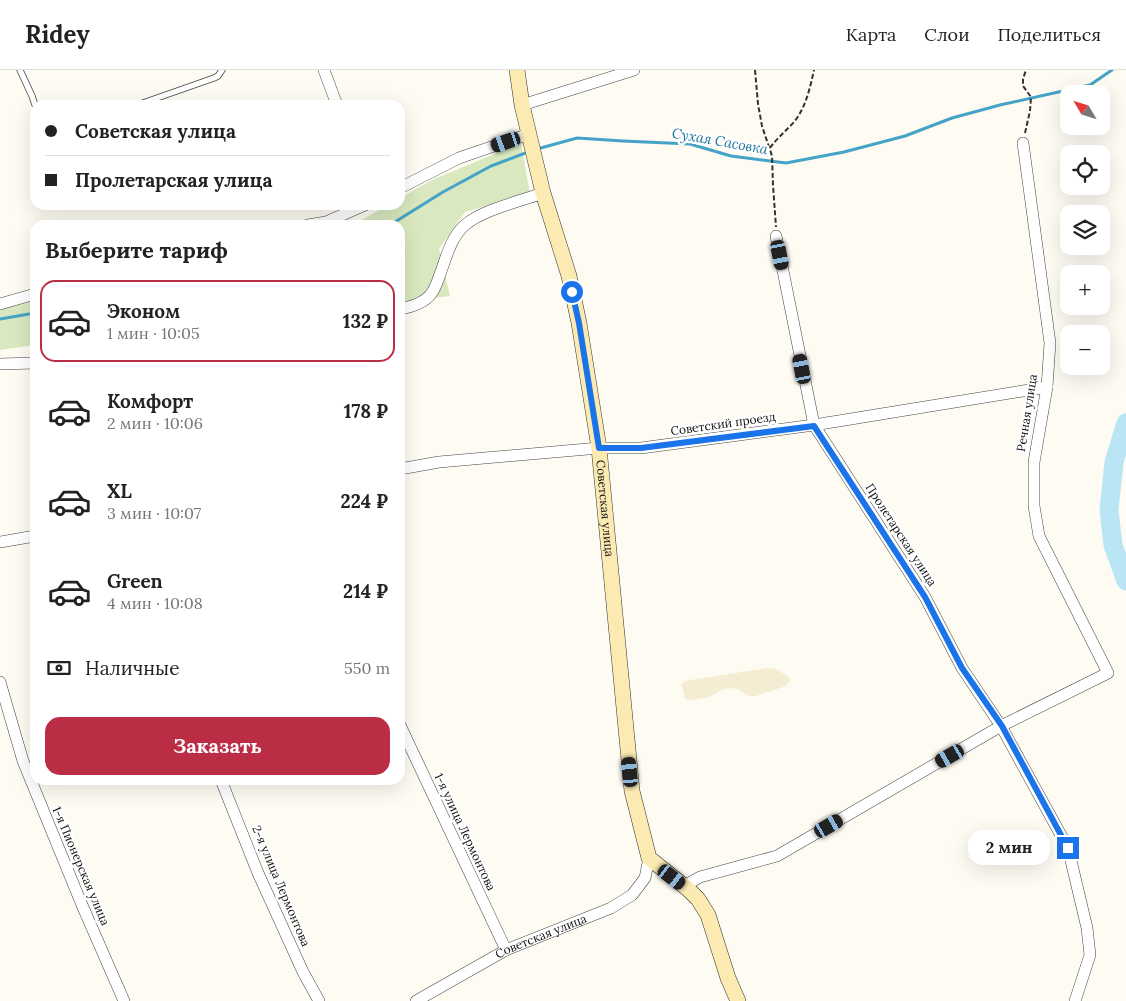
<!DOCTYPE html>
<html lang="ru">
<meta charset="utf-8">
<style>
:root{--surface:#fff;--page:#f6f6f6;--text:#222;--muted:#767676;--line:#e0e0e0;--accent:#bb2d45}
body{margin:0;font-family:Lora,serif;background:var(--page);color:var(--text);height:100vh;display:flex;flex-direction:column;font-size:19px;white-space:nowrap}
*{box-sizing:border-box;margin:0}
p{font-size:16px;color:var(--muted)}
.icon{flex:none;width:28px;height:28px;fill:none;stroke:currentColor;stroke-width:2;stroke-linecap:round;stroke-linejoin:round}
.map{position:relative;flex:1;overflow:hidden}
.panel{position:absolute;left:30px;top:150px;width:375px;height:565px;display:flex;flex-direction:column;background:var(--surface);border-radius:15px;box-shadow:0 5px 20px #0002}
.panel>*{flex:none}
.top-card{position:absolute;left:30px;top:30px;width:375px;height:110px;border-radius:15px;box-shadow:0 5px 20px #0002;display:grid;align-content:center;height:110px;padding:0 15px;background:var(--surface)}
.needle{width:32px;rotate:308deg}
.controls{position:absolute;left:1060px;top:15px;display:grid;gap:10px}
.controls a{display:grid;place-items:center;width:50px;height:50px;border-radius:10px;background:var(--surface);box-shadow:0 5px 20px #0002;font-size:25px}
.end{position:absolute;width:22px;height:22px;margin:-11px;border:6px solid #1a73e8;background:#fff;box-shadow:0 0 0 2px #fff}
.from{border-radius:50%}
.bubble{position:absolute;height:35px;border-radius:15px;background:var(--surface);box-shadow:0 5px 20px #0002;font-size:16px;font-weight:700;line-height:35px;text-align:center}
.car{position:absolute;width:15px;height:30px;margin:-15px -8px;border-radius:6px;box-shadow:0 0 4px 1px #0007;background:linear-gradient(#222 24%,#8ab4d8 0 40%,#222 0 76%,#8ab4d8 0 86%,#222 0)}
.top-card b{display:flex;align-items:center;gap:18px;height:48px;font-size:19px}
.top-card b+b{border-top:1px solid var(--line)}
.top-card i{width:12px;height:12px;background:var(--text)}
ul{padding:0;list-style:none}
li{display:flex;align-items:center;gap:15px;height:82px;margin:0 10px 8px;padding:0 5px;border:2px solid transparent;border-radius:15px}
li div{flex:1}
li b{display:block;font-size:19px}
li em{font-style:normal;font-weight:700}
li.active{border-color:var(--accent)}
li>.icon{width:45px;height:45px;stroke-width:1.5}
h2{padding:0 15px;font-size:22px;line-height:60px}
.pay{display:flex;align-items:center;gap:12px;height:55px;padding:0 15px;font-size:19px}
.pay p{margin-inline-start:auto}
.button{display:flex;gap:10px;margin-top:auto;padding:10px 15px}
.button a{flex:1;height:58px;border-radius:15px;background:var(--accent);color:#fff;font-size:20px;font-weight:700;line-height:58px;text-align:center}
header{display:flex;align-items:center;gap:30px;box-sizing:border-box;height:70px;padding:0 25px;background:var(--surface);border-bottom:1px solid var(--line)}
header strong{font-size:24px}
nav{display:flex;gap:28px;margin-inline-start:auto;font-size:18px}
.map>svg:first-child{display:block}
</style>
<header>
<strong>Ridey</strong>
<nav><a>Карта</a><a>Слои</a><a>Поделиться</a></nav>
</header>
<div class="map">
<svg width="1126" height="931" viewBox="0 0 1126 931">
<rect width="100%" height="100%" fill="#fefbf3"/>
<polygon fill="#f4edd4" points="767,598 776,599 788,606 790,611 786,616 756,626 749,626 737,619 729,618 721,620 710,627 692,630 687,630 684,627 684,622 681,615 684,611"/>
<g fill="#d9e8be">
<polygon points="521,73 530,124 465,142 439,179 450,226 400,232 400,155 353,155 388,135 400,135 400,128 432,110"/>
<polygon points="35,231 35,275 0,280 0,238 14,236"/>
</g>
<g fill="none" stroke-linecap="round" stroke-linejoin="round">
<g stroke="#44a3c7" stroke-width="3">
<polyline points="537,79 577,68 623,71 690,74 731,86 786,93 844,82 905,66 952,48 1000,35 1090,15 1112,0"/>
<polyline points="390,155 443,122 491,96 528,82"/>
<polyline points="0,249 35,243"/>
</g>
<polyline stroke="#bae5f4" stroke-width="19" points="1126,353 1114,392 1109,440 1113,475 1126,511"/>
<g stroke="#434343" stroke-width="7">
<g id="lane">
<polyline points="20,0 32,26 35,35"/>
<polyline points="137,35 214,8 218,6 222,0"/>
</g>
</g>
<g stroke="#434343" stroke-width="12">
<g id="street">
<polyline points="324,0 337,35"/>
<polyline points="522,35 634,0"/>
<polyline points="400,118 459,88 529,64"/>
<polyline points="308,155 326,152 365,135"/>
<polyline points="776,166 814,355 925,527 962,598 1001,656 1068,778 1087,858 1090,885 1075,931"/>
<polyline points="0,234 35,224"/>
<path d="M400,239C411,237 424,233 431,224C435,219 437,213 439,207C446,189 450,168 465,155C482,140 521,131 543,123"/>
<polyline points="0,294 35,293"/>
<polyline points="400,399 439,392 599,378 641,378 814,355 1047,317"/>
<polyline points="0,472 35,466"/>
<polyline points="0,612 23,691 82,835 124,931"/>
<polyline points="400,655 506,880"/>
<polyline points="221,710 258,803 303,902 319,931"/>
<polyline points="684,816 700,807 777,786 1001,656 1108,603 1039,466 1034,436 1034,392 1047,317 1050,273 1023,73"/>
<path id="s1" d="M416,931L506,880L611,838L632,825L645,808L649,788"/>
</g>
</g>
<g stroke="#323232" stroke-width="16">
<g id="secondary">
<path id="s2" d="M517,0L522,35L543,123L569,206L579,253L599,378L632,721L649,788L689,820L698,829L708,845L728,908L738,931"/>
</g>
</g>
<g stroke="#323232" stroke-width="2" stroke-dasharray="5 2.5" stroke-linecap="butt">
<polyline points="755,0 758,34 762,56 772,86 773,115 776,157"/>
<polyline points="1025,63 1030,41 1031,27 1023,16 1023,9 1026,0"/>
<path d="M770,78C777,68 786,61 794,52C806,37 810,18 814,0"/>
</g>
<use href="#lane" stroke="#fff" stroke-width="5.5"/>
<use href="#street" stroke="#fff" stroke-width="11"/>
<use href="#secondary" stroke="#fbeab2" stroke-width="15"/>
</g>
<g fill="none" stroke-linecap="round" stroke-linejoin="round">
<polyline stroke="#1a73e8" stroke-width="6" points="572,222 579,253 599,378 641,378 814,356 925,527 962,598 1002,656 1068,778"/>
</g>
<g text-anchor="middle" stroke-width="5" stroke-linejoin="round" paint-order="stroke">
<g font-size="12" fill="#101010" stroke="#fff">
<text transform="translate(1027 343) rotate(-81)" y="4">Речная улица</text>
<text transform="translate(723 354) rotate(-8)" y="4">Советский проезд</text>
<text dy="4" stroke="none"><textPath href="#s2" startOffset="448">Советская улица</textPath></text>
<text transform="translate(901 465) rotate(57)" y="4">Пролетарская улица</text>
<text transform="translate(465 762) rotate(65)" y="4">1-я улица Лермонтова</text>
<text transform="translate(81 796) rotate(67)" y="4">1-я Пионерская улица</text>
<text transform="translate(281 816) rotate(67)" y="4">2-я улица Лермонтова</text>
<text dy="4" stroke="none"><textPath href="#s1" startOffset="141">Советская улица</textPath></text>
</g>
<g font-size="14" font-style="italic" fill="#1e759d" stroke="#fff">
<text transform="translate(720 71) rotate(10)" y="5">Сухая Сасовка</text>
</g>
</g>
</svg>
<div class="controls">
<a><svg class="needle" viewBox="-14 -14 28 28"><path d="M0-13l5 13h-10z" fill="#e53935"/><path d="M0 13l5-13h-10z" fill="#767676"/></svg></a>
<a><svg class="icon" aria-label="locate" viewBox="0 0 24 24"><circle cx="12" cy="12" r="6"/><path d="M12 2v4M12 18v4M2 12h4M18 12h4"/></svg></a>
<a><svg class="icon" aria-label="layers" viewBox="0 0 24 24"><path d="M12 4l9 5-9 5-9-5zM3 14l9 5 9-5"/></svg></a>
<a>+</a>
<a>−</a>
</div>
<i class="end from" style="left:572px;top:222px"></i>
<i class="end" style="left:1068px;top:778px"></i>
<div class="bubble" style="left:968px;top:760px;width:82px">2 мин</div>
<i class="car" style="left:506px;top:72px;rotate:251deg"></i>
<i class="car" style="left:780px;top:185px;rotate:169deg"></i>
<i class="car" style="left:802px;top:299px;rotate:349deg"></i>
<i class="car" style="left:950px;top:686px;rotate:240deg"></i>
<i class="car" style="left:630px;top:702px;rotate:354deg"></i>
<i class="car" style="left:829px;top:756px;rotate:60deg"></i>
<i class="car" style="left:672px;top:807px;rotate:128deg"></i>
<div class="top-card">
<b><i class="from"></i>Советская улица</b>
<b><i></i>Пролетарская улица</b>
</div>
<section class="panel">
<h2>Выберите тариф</h2>
<ul>
<li class="active"><svg class="icon" aria-label="car" viewBox="0 0 24 24"><path d="M5 17H2v-5l4-1 3-4h7l3 4 3 1v5h-3M9 17h6M6 11h13"/><circle cx="7" cy="17" r="2"/><circle cx="17" cy="17" r="2"/></svg><div><b>Эконом</b><p>1 мин · 10:05</p></div><em>132 ₽</em></li>
<li><svg class="icon" aria-label="car" viewBox="0 0 24 24"><path d="M5 17H2v-5l4-1 3-4h7l3 4 3 1v5h-3M9 17h6M6 11h13"/><circle cx="7" cy="17" r="2"/><circle cx="17" cy="17" r="2"/></svg><div><b>Комфорт</b><p>2 мин · 10:06</p></div><em>178 ₽</em></li>
<li><svg class="icon" aria-label="car" viewBox="0 0 24 24"><path d="M5 17H2v-5l4-1 3-4h7l3 4 3 1v5h-3M9 17h6M6 11h13"/><circle cx="7" cy="17" r="2"/><circle cx="17" cy="17" r="2"/></svg><div><b>XL</b><p>3 мин · 10:07</p></div><em>224 ₽</em></li>
<li><svg class="icon" aria-label="car" viewBox="0 0 24 24"><path d="M5 17H2v-5l4-1 3-4h7l3 4 3 1v5h-3M9 17h6M6 11h13"/><circle cx="7" cy="17" r="2"/><circle cx="17" cy="17" r="2"/></svg><div><b>Green</b><p>4 мин · 10:08</p></div><em>214 ₽</em></li>
</ul>
<div class="pay"><svg class="icon" aria-label="cash" viewBox="0 0 24 24"><path d="M3 7h18v10H3z"/><circle cx="12" cy="12" r="2"/></svg>Наличные<p>550 m</p></div>
<div class="button"><a>Заказать</a></div>
</section>
</div>
